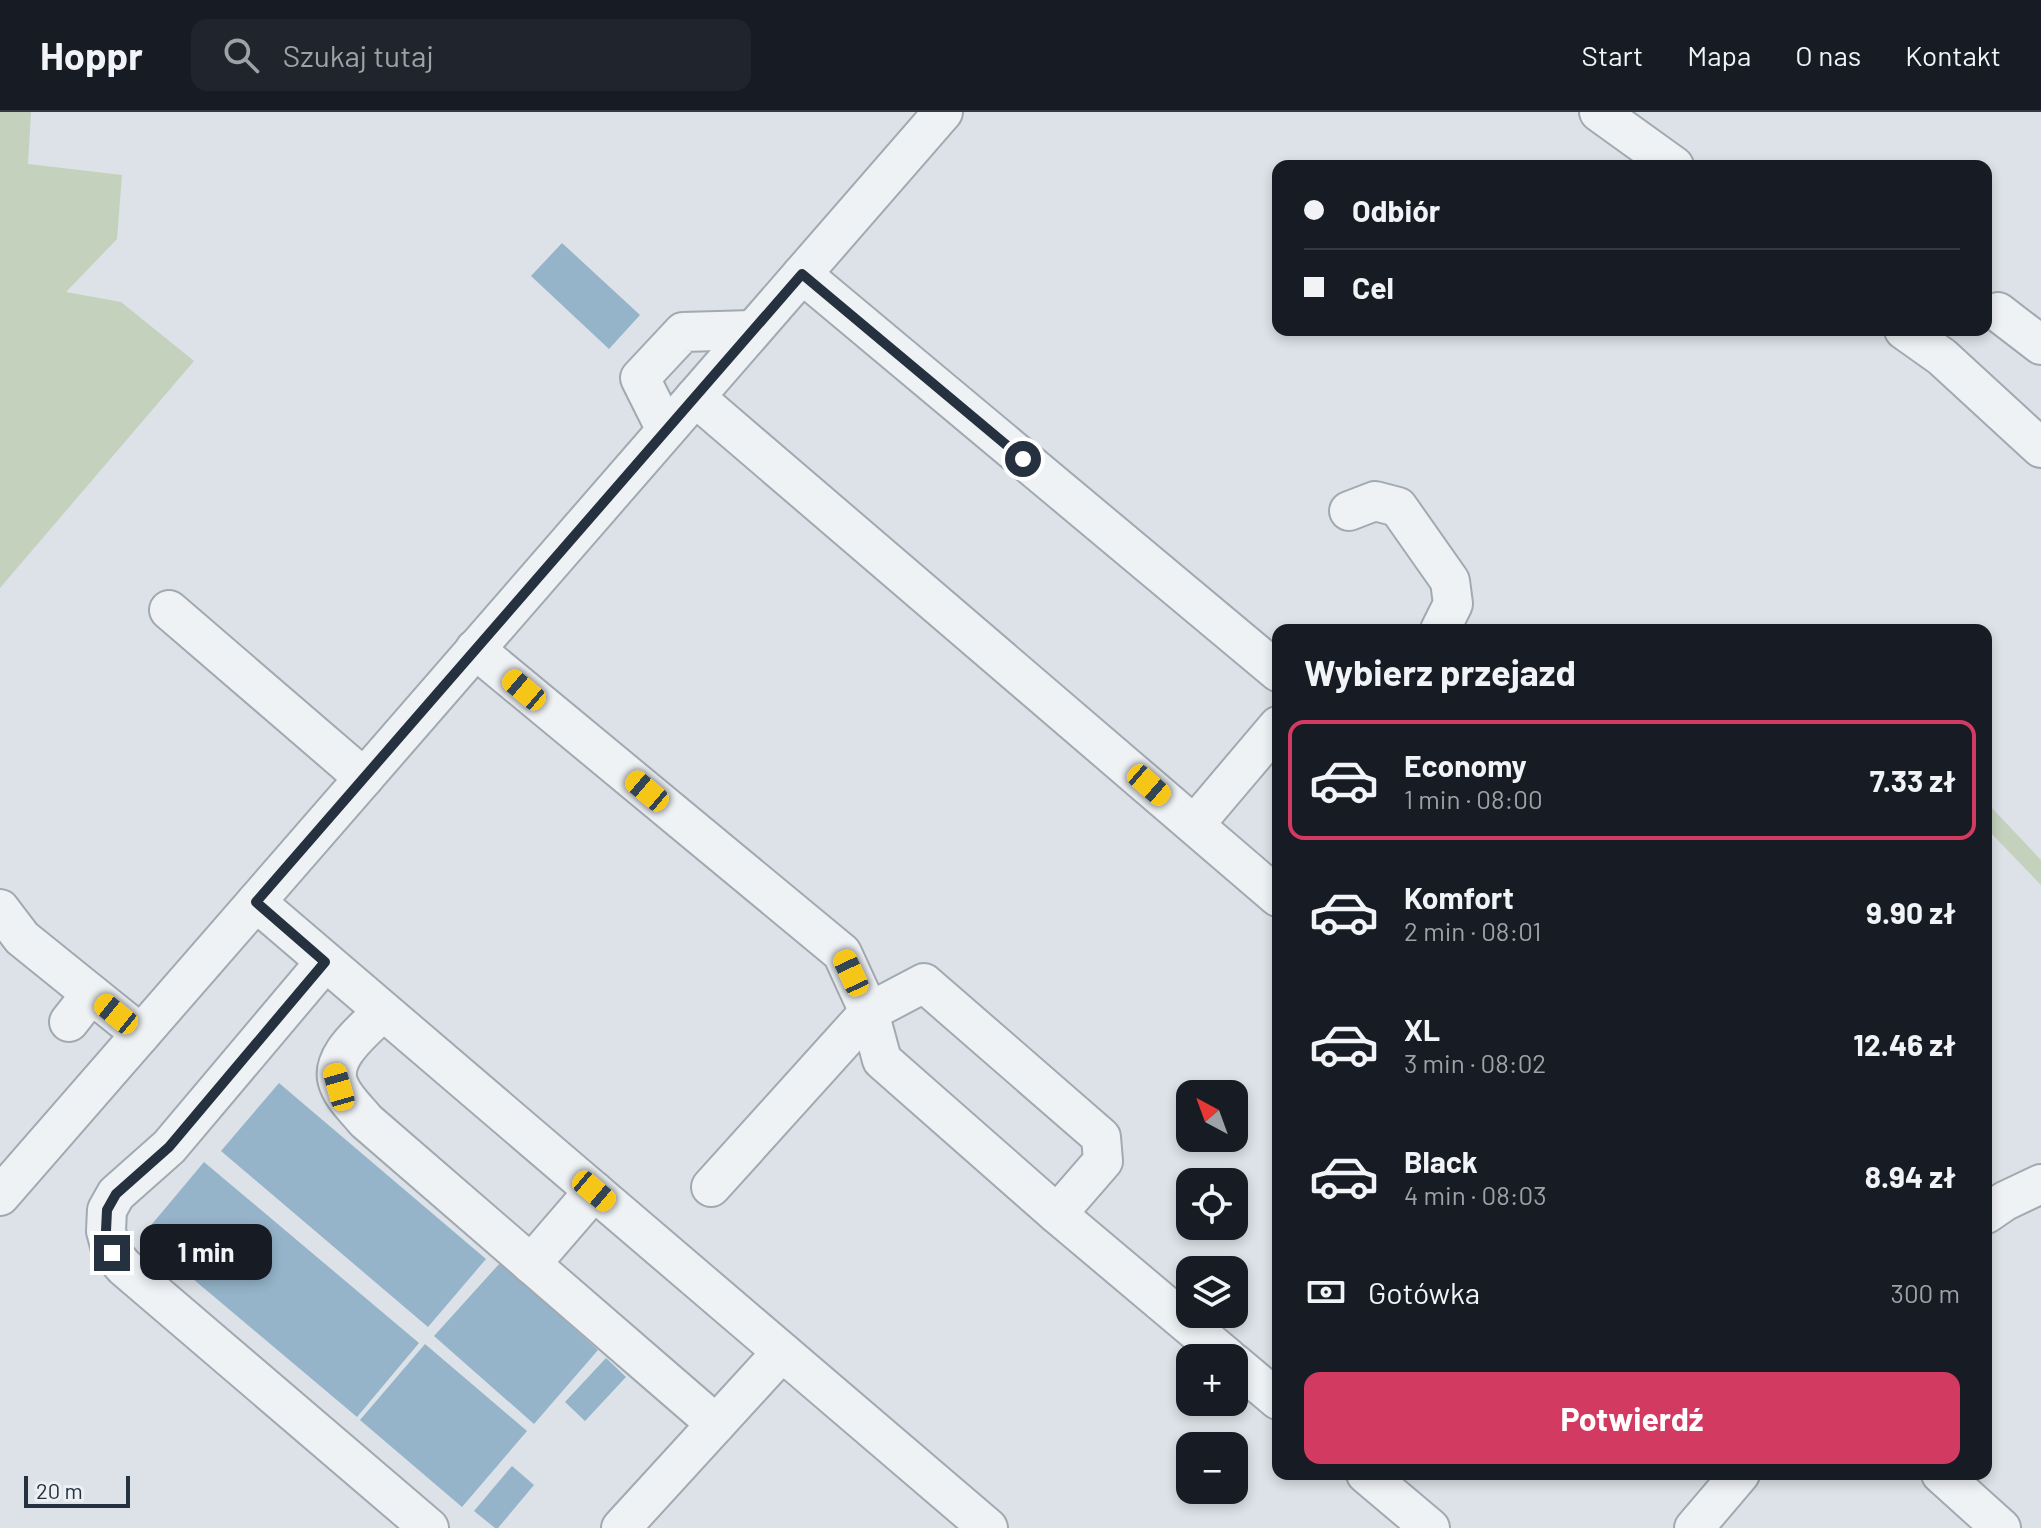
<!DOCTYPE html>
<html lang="pl">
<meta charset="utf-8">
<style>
:root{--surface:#171b24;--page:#20242c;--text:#f1f3f6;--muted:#9ea1a6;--line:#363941;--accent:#d33a62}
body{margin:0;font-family:Barlow,sans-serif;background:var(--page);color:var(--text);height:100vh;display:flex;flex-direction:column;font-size:30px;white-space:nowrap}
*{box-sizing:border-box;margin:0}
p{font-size:26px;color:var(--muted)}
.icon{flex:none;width:44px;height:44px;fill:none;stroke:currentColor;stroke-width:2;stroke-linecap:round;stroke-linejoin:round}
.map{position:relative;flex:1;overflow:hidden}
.details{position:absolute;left:1272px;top:512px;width:720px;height:856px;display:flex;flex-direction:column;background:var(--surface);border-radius:16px;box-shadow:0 4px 12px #0003}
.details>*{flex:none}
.banner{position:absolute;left:1272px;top:48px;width:720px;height:176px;border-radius:16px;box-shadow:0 4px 12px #0003;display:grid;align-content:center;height:176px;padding:0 32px;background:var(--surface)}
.needle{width:52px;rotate:319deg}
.fabs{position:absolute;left:1176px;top:968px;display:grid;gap:16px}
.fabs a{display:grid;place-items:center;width:72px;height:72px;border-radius:16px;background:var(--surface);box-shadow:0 4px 12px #0003;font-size:40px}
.scale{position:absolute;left:24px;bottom:20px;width:106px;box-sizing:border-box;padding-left:8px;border:4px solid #25313e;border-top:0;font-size:22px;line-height:28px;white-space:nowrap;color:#25313e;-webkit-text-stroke:6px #ebf0f5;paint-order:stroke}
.end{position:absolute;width:36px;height:36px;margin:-18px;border:10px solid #25313e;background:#fff;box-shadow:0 0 0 4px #fff}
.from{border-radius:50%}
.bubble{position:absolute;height:56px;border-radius:16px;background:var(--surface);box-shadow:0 4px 12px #0003;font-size:26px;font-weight:700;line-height:56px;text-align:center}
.car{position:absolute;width:24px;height:48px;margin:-24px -12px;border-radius:10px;box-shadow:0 0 6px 2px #0007;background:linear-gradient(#f5c518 24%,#345 0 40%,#f5c518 0 76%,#345 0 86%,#f5c518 0)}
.banner b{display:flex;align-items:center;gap:28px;height:76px;font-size:30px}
.banner b+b{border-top:2px solid var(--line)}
.banner i{width:20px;height:20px;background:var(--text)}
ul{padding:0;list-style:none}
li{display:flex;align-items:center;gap:24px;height:120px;margin:0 16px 12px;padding:0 16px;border:4px solid transparent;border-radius:16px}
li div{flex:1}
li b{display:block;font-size:30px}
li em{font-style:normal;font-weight:700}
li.active{border-color:var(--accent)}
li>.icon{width:72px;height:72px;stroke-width:1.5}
h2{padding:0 32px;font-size:36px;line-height:96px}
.pay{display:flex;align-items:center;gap:20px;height:88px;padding:0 32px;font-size:30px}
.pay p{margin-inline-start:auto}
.primary-button{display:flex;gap:16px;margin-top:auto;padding:16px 32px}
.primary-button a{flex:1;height:92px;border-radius:16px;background:var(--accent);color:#fff;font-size:32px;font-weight:700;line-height:92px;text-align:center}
header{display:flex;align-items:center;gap:48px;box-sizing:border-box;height:112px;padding:0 40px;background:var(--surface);border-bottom:2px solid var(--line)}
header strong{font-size:38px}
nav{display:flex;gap:44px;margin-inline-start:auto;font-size:28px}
.search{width:560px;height:72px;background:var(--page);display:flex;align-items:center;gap:20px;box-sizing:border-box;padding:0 28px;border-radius:16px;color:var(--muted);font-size:30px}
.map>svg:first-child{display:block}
</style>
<header>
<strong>Hoppr</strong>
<div class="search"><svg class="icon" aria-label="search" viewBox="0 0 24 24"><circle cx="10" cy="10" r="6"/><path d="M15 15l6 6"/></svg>Szukaj tutaj</div>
<nav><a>Start</a><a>Mapa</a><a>O nas</a><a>Kontakt</a></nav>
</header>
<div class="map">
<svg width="2041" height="1416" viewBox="0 0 2041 1416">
<rect width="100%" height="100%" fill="#dce2e7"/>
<g fill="#c4d1bd">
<polygon points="0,0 31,0 28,52 122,63 117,127 66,180 121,190 194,249 0,476"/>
<polygon points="1991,695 2041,748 2041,773 1989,719 1986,721 1986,699"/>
</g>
<g fill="#95b4c9">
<polygon points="562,131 640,203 609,237 531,164"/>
<polygon points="279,971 486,1147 428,1215 221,1039"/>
<polygon points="204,1050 419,1231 357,1305 142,1124"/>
<polygon points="500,1151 598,1238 534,1312 434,1224"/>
<polygon points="425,1232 527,1319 462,1395 360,1308"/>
<polygon points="606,1246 626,1265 585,1309 565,1290"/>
<polygon points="512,1354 534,1373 498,1416 495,1416 474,1399"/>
</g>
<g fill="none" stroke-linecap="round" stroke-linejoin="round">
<g stroke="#a1a9b1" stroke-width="42">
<g id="minor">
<polyline points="943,0 256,790 988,1416"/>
<polyline points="1599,0 1674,54"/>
<polyline points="802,162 1278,560"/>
<polyline points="1998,200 2041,233"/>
<polyline points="1904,218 1942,245 2041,336"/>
<polyline points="695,285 1278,785"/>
<polyline points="666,318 640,266 683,220 753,218"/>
<polyline points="1349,399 1375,389 1398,395 1450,469 1453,492 1440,518"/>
<polyline points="169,498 364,666"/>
<polyline points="475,537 842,841 869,900 882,948 1057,1102 1228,1246"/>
<polyline points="1195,712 1278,614"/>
<polyline points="0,797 22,826 141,922"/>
<polyline points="325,850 169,1035 116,1082 107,1098 106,1119 112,1141 124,1155 429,1416"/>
<path d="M383,899C366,917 327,945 339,973C344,986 357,998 366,1009L716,1312"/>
<polyline points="69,910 91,882"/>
<polyline points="711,1075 869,900 924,871 1101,1025 1103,1049 1057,1102"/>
<polyline points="0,1084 256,790"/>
<polyline points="1986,1102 2005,1089 2041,1072"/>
<polyline points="531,1152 594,1079"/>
<polyline points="1234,1251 1278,1288"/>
<polyline points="1366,1362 1430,1416"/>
<polyline points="1941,1362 2001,1416"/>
<polyline points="621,1416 782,1240"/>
<polyline points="1694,1416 1740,1362"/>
</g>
</g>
<use href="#minor" stroke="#eff2f5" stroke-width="38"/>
</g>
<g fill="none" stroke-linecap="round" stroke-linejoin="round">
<polyline stroke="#25313e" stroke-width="10" points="112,1141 106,1119 107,1098 116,1082 169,1035 325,850 256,790 802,162 1023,347"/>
</g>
</svg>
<div class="fabs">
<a><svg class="needle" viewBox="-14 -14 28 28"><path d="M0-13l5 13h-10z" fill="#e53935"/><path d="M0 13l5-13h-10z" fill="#9ea1a6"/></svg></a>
<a><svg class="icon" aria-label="locate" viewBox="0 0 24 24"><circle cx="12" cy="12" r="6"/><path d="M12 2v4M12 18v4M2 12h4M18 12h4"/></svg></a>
<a><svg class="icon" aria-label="layers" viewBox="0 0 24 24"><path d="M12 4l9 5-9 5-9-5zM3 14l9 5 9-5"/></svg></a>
<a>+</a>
<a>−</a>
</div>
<div class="scale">20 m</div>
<i class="end from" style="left:1023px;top:347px"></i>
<i class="end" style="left:112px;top:1141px"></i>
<div class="bubble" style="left:140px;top:1112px;width:132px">1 min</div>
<i class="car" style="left:524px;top:578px;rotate:310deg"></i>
<i class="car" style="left:1149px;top:673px;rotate:131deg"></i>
<i class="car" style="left:647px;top:679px;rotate:310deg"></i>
<i class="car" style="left:851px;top:861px;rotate:335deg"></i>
<i class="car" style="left:116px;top:902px;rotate:309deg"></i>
<i class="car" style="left:339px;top:975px;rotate:344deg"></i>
<i class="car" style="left:594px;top:1079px;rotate:130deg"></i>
<div class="banner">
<b><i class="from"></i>Odbiór</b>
<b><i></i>Cel</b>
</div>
<section class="details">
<h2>Wybierz przejazd</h2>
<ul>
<li class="active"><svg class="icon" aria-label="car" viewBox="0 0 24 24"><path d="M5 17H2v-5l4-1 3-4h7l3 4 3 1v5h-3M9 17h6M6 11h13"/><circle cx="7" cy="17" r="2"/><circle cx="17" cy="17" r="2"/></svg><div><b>Economy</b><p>1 min · 08:00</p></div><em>7.33 zł</em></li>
<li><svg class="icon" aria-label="car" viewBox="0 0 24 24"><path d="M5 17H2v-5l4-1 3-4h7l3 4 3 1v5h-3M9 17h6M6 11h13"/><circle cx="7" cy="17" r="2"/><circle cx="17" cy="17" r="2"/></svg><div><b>Komfort</b><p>2 min · 08:01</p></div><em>9.90 zł</em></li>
<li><svg class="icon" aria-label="car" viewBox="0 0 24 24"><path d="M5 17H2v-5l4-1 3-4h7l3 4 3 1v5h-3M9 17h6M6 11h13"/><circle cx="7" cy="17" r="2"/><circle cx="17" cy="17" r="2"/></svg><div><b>XL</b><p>3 min · 08:02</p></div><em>12.46 zł</em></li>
<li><svg class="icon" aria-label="car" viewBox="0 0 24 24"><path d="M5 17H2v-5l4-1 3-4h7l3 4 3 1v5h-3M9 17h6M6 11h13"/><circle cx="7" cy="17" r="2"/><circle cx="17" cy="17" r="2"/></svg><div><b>Black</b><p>4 min · 08:03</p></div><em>8.94 zł</em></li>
</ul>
<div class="pay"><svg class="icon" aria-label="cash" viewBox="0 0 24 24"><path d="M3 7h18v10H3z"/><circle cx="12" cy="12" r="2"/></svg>Gotówka<p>300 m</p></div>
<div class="primary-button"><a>Potwierdź</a></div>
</section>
</div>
